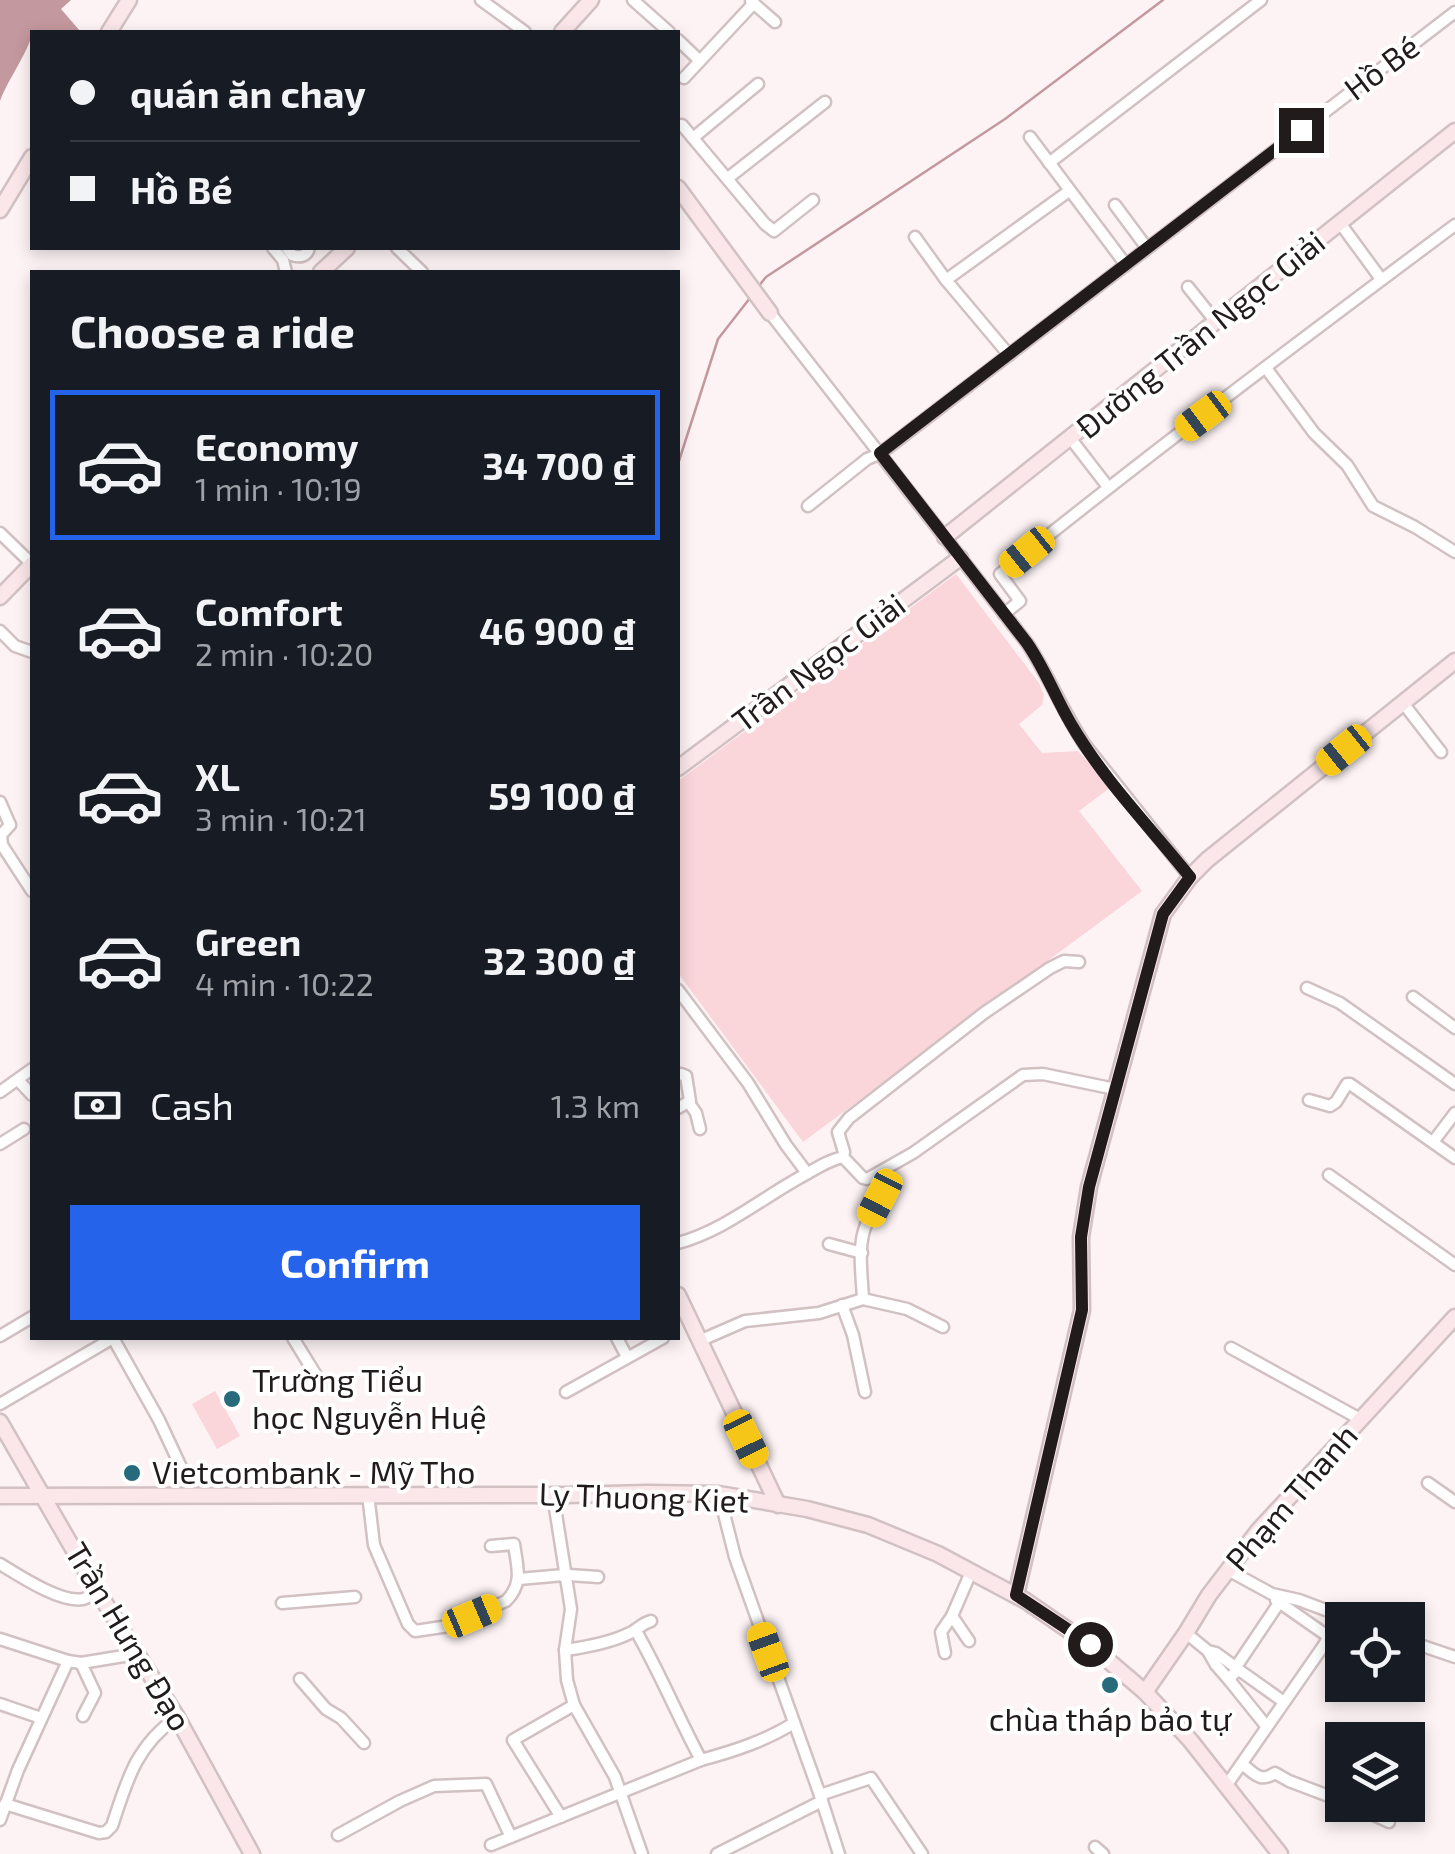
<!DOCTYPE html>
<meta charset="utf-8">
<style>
:root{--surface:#171b24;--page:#20242c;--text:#f1f3f6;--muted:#9ea1a6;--line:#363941;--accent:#2563eb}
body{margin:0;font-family:"Exo 2",sans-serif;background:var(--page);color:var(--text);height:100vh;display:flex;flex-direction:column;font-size:38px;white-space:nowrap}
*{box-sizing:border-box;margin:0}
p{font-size:32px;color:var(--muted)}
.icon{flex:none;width:55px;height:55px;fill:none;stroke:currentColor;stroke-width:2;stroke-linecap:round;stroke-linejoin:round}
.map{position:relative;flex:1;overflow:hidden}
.panel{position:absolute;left:30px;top:270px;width:650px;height:1070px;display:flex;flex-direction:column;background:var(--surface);border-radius:0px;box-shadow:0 5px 15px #0003}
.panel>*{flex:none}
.guide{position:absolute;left:30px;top:30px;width:650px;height:220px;border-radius:0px;box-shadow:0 5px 15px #0003;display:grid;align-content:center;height:220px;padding:0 40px;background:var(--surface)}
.tools{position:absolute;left:1325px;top:1602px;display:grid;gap:20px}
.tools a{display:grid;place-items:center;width:100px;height:100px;border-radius:0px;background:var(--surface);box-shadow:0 5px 15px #0003;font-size:50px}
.end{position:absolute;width:45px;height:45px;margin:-22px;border:12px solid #211b1c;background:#fff;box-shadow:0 0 0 5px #fff}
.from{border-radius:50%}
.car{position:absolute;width:30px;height:60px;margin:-30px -15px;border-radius:12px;box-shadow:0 0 8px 2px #0007;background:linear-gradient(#f5c518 24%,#345 0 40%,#f5c518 0 76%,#345 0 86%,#f5c518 0)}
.guide b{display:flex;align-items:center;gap:35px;height:95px;font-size:38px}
.guide b+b{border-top:2px solid var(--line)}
.guide i{width:25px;height:25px;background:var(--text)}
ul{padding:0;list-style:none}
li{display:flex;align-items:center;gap:30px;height:150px;margin:0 20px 15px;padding:0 20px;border:5px solid transparent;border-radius:0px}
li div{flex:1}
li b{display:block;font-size:38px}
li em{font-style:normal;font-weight:700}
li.on{border-color:var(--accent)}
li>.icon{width:90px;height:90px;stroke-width:1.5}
h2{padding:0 40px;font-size:45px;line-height:120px}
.pay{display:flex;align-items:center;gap:25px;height:110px;padding:0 40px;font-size:38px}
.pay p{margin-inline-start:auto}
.cta{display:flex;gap:20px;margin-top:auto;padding:20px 40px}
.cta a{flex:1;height:115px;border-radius:0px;background:var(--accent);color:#fff;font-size:40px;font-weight:700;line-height:115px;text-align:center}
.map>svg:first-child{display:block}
</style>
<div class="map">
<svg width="1455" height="1854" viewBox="0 0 1455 1854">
<rect width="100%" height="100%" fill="#fdf3f4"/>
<g fill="#fad5da">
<polygon points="956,574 1039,683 1044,695 1042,705 1019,724 1042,753 1078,751 1111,787 1079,811 1142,891 803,1142 678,973 678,781"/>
<polygon points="215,1391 240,1436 217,1449 192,1404"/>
</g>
<path fill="#c3989e" d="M0,0H71L61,9L80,31L45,32L42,30L32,32C32,46 6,83 0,101Z"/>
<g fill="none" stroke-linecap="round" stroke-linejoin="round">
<g stroke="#c3989e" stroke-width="2.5">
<polyline points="758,287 766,277 1005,119 1163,0"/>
<polyline points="678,464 718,339 750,298"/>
</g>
<g stroke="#d2c1c3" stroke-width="15">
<g id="street">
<polyline points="481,0 525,32"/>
<polyline points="633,0 669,32"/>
<polyline points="751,1 775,22"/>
<polyline points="678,40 699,60"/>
<polyline points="684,78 754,3"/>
<polyline points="678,125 682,125 765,224 774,231 813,200"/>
<polyline points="1030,137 1126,265"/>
<polyline points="693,138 758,84"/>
<polyline points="1049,163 1261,0"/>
<polyline points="728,178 825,102"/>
<polyline points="1115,205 1147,248"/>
<polyline points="1340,223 1381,279"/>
<polyline points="915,237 946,280 1009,355"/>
<polyline points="273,248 283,260 286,272"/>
<path d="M287,248L292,255C300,258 307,256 309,248"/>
<polyline points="397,248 422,272"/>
<polyline points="946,280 1069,191"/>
<polyline points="1188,287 1216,322"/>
<path d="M770,313L1027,643C1049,676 1063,712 1085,745L1190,877"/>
<polyline points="1266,368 1314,433 1347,465 1373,506 1415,527 1455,552"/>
<polyline points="1071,439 1108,487"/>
<polyline points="808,506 867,459 881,453 1455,12"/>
<polyline points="0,533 32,564"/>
<path d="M1004,614L1020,601L1000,574C1149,454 1302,339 1455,225"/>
<polyline points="0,631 15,646 32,652"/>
<polyline points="1403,703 1441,752"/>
<polyline points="0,802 10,825 1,835 2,845 32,891"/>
<polyline points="1079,962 1064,961 1050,968 984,1013 849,1118 838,1132 844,1152 843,1157 863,1178 867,1179 913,1153 1023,1075 1043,1074 1115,1089"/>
<polyline points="1307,988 1340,1003 1455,1084"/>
<polyline points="678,990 748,1083 786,1145 807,1173"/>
<polyline points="1413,997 1455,1028"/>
<polyline points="678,1075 681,1074 686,1076 690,1101 678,1108"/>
<polyline points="18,1080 32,1095"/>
<polyline points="0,1092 32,1069"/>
<polyline points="1309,1100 1330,1106 1336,1102 1347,1084 1350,1084 1455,1158"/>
<polyline points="689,1103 696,1113 700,1129"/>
<polyline points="1433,1142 1455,1113"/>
<polyline points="0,1144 24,1129"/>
<polyline points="1329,1175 1455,1265"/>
<path d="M678,1243C726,1230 764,1196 808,1173C820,1166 830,1160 843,1157"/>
<polyline points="829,1244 862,1253"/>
<path d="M863,1299C862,1276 857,1246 866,1225C875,1205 888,1195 880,1172"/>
<polyline points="842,1305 853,1335 865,1392"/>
<polyline points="0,1336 32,1317"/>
<polyline points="293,1338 322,1385"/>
<polyline points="617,1338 627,1357"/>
<polyline points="699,1341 745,1321 819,1313 863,1299 907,1309 943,1327"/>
<polyline points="1231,1348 1360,1419"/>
<polyline points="566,1392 663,1338"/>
<polyline points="0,1404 113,1338 159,1420 187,1480"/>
<polyline points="1428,1483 1455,1502"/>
<path d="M368,1494L374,1545L408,1624L415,1631L449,1626L506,1601C524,1583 517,1567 514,1544L491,1546"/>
<polyline points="719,1494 735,1557 820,1795 839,1854"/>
<polyline points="553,1495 571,1609 565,1650 567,1680 574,1705"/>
<path d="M0,1564C18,1575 62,1604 83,1599C87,1598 95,1593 98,1592"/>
<polyline points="1228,1570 1272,1594 1299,1600 1352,1620"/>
<polyline points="564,1577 569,1575 598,1577"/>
<polyline points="519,1579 564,1575"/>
<polyline points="1276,1600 1329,1637"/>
<polyline points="282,1603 355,1597"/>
<path d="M636,1631C660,1673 678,1717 701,1760"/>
<polyline points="1186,1633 1208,1651 1216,1653 1238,1669"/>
<polyline points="0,1639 68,1661"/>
<polyline points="969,1641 952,1616 971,1572"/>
<polyline points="1408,1641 1455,1657"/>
<path d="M565,1650C587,1647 610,1643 630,1633C638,1629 641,1624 651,1621"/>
<polyline points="1208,1651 1216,1665 1230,1681"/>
<polyline points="945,1653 941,1632 952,1616"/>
<polyline points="81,1663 95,1693 83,1716"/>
<polyline points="1236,1667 1283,1597"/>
<polyline points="300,1679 326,1709 341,1718 364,1743"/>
<polyline points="0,1704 41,1718"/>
<polyline points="1267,1727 1230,1681 1232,1675 1239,1670 1284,1702"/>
<path d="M1242,1764C1255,1774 1260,1783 1275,1773L1289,1781L1342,1801"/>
<polyline points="1226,1786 1324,1645 1340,1617"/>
<polyline points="820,1795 871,1778 922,1854"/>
<path d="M5,1804L99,1833L106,1832L112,1826C127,1780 136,1746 177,1717"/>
<polyline points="1352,1805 1389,1822"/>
<polyline points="561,1817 513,1740 574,1705 615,1777 642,1854"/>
<polyline points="0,1820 18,1770 68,1661 81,1663 136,1654"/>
<polyline points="338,1835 400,1801 434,1786 486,1784 511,1837"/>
<path d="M491,1845L701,1760C734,1751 765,1741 794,1723"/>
<polyline points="1095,1847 1103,1854"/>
<polyline points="717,1854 822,1801"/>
</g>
</g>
<g stroke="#d2c1c3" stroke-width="19">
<g id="secondary">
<polyline points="109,32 129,0"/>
<polyline points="562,32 591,0"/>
<polyline points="678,188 770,313"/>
<polyline points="0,210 32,157"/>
<polyline points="321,272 347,248"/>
<polyline points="945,537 1455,131"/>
<polyline points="0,597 32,564"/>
<polyline points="678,768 960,558"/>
<polyline points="678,1295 778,1505"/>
<polyline points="0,1422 98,1592 177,1717 252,1854"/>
<polyline points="0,1496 567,1495 647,1493 719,1494 807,1509 868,1525 938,1554 1026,1601 1090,1645 1145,1692 1190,1740 1280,1854"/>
<polyline points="1016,1595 1082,1310 1081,1237 1089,1187 1163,914 1190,877 1207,860 1455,661"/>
<polyline points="1145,1692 1186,1633 1209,1595 1258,1531 1455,1317"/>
</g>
</g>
<use href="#street" stroke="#fff" stroke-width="10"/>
<use href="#secondary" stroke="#fbe7ea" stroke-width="14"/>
</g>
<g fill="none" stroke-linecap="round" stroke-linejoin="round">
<path stroke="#211b1c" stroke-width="12" d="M1090,1644L1016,1595L1082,1310L1081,1237L1089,1187L1163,914L1190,877C1150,827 1103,779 1071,724C1055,697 1045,669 1027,643L880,453L1301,130"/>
</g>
<g fill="#276a7c" stroke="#fff" stroke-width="4">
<circle cx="232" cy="1399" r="10"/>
<circle cx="132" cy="1473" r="10"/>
<circle cx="1110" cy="1685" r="10"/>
</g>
<g text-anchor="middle" stroke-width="8" stroke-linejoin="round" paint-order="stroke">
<g font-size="32" fill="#211b1c" stroke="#fff">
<text transform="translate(1382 68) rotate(-37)" y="11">Hồ Bé</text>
<text transform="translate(1201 335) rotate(-39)" y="11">Đường Trần Ngọc Giải</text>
<text transform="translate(819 663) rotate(-37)" y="11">Trần Ngọc Giải</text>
<text transform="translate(644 1498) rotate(2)" y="11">Ly Thuong Kiet</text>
<text transform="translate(1292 1498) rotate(-49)" y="11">Phạm Thanh</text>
<text transform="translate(128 1637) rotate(59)" y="11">Trần Hưng Đạo</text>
</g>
<g font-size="32" fill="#211b1c" stroke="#fff" text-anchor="start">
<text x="252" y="1392">Trường Tiểu<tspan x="252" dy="37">học Nguyễn Huệ</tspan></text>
<text x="152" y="1484">Vietcombank - Mỹ Tho</text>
<text x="1110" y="1731" text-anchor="middle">chùa tháp bảo tự</text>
</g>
</g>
</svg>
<div class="tools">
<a><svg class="icon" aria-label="locate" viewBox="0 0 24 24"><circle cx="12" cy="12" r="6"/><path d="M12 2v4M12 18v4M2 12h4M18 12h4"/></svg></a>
<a><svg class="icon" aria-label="layers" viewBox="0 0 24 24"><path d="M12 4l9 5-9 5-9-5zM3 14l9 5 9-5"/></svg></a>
</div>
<i class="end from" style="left:1090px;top:1644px"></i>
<i class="end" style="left:1301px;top:130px"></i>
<i class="car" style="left:1203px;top:416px;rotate:233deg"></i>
<i class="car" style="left:1027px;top:552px;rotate:231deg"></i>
<i class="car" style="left:1344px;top:750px;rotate:231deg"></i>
<i class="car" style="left:880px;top:1198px;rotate:207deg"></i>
<i class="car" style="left:746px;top:1439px;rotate:154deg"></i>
<i class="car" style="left:472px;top:1616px;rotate:67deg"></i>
<i class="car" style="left:768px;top:1652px;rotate:340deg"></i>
<div class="guide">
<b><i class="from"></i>quán ăn chay</b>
<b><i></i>Hồ Bé</b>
</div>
<section class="panel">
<h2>Choose a ride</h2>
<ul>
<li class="on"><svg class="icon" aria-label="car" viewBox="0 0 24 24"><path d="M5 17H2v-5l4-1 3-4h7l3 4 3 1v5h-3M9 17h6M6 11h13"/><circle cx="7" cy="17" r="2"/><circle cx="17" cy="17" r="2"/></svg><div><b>Economy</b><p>1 min · 10:19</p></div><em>34 700 ₫</em></li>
<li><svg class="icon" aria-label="car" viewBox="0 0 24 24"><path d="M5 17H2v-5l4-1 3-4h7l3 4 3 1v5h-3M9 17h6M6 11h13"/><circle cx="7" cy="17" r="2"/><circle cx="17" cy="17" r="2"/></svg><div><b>Comfort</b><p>2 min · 10:20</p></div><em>46 900 ₫</em></li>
<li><svg class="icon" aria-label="car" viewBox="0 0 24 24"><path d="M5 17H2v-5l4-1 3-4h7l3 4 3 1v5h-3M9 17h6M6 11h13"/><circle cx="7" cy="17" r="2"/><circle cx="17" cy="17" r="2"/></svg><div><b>XL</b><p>3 min · 10:21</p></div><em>59 100 ₫</em></li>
<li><svg class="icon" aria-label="car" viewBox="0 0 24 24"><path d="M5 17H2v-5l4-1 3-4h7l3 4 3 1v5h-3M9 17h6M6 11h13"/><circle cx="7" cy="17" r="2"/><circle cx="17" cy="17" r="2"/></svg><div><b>Green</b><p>4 min · 10:22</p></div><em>32 300 ₫</em></li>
</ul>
<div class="pay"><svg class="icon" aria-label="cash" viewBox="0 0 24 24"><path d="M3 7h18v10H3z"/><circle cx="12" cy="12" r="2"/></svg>Cash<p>1.3 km</p></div>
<div class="cta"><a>Confirm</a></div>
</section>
</div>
